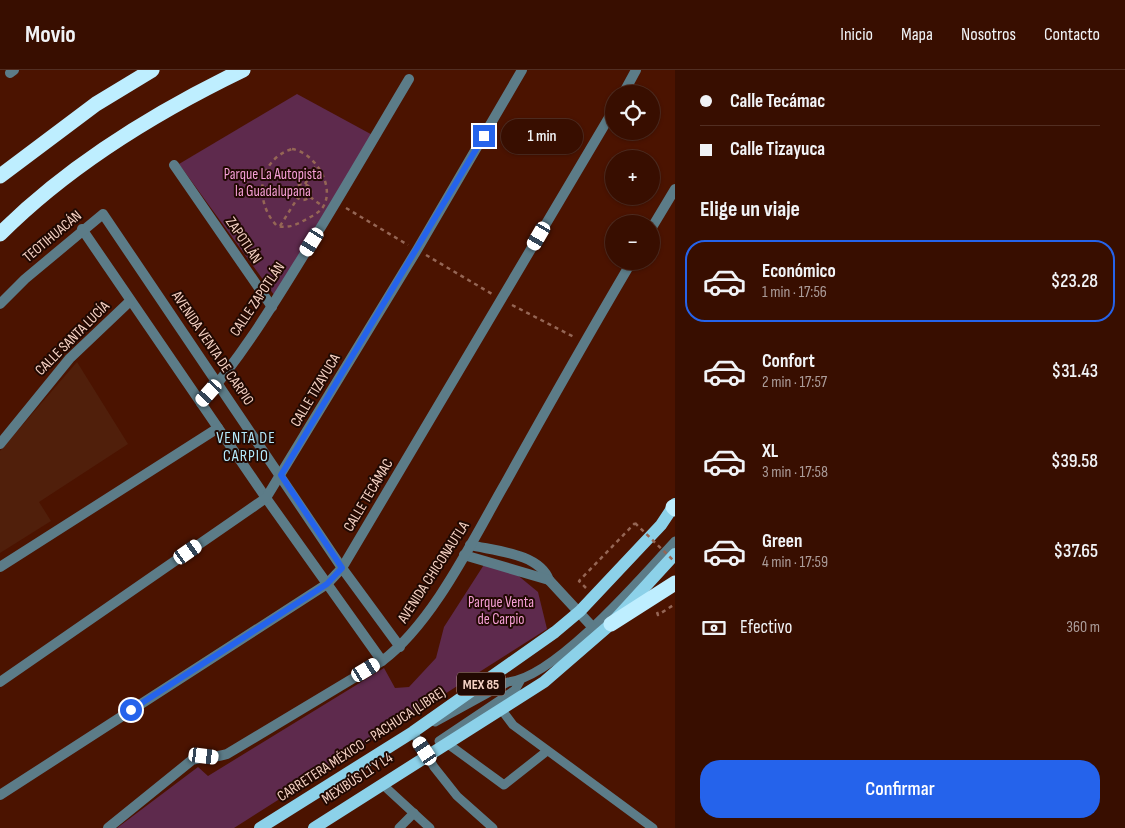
<!DOCTYPE html>
<html lang="es">
<meta charset="utf-8">
<style>
:root{--surface:#380e00;--page:#3f170a;--text:#f1f3f6;--muted:#ab9c99;--line:#522e22;--accent:#2563eb}
body{margin:0;font-family:"Sofia Sans Condensed",sans-serif;background:var(--page);color:var(--text);height:100vh;display:flex;flex-direction:column;font-size:19px;white-space:nowrap}
*{box-sizing:border-box;margin:0}
p{font-size:16px;color:var(--muted)}
.icon{flex:none;width:28px;height:28px;fill:none;stroke:currentColor;stroke-width:2;stroke-linecap:round;stroke-linejoin:round}
.map{position:relative;flex:1;overflow:hidden}
.details{display:flex;flex-direction:column;background:var(--surface);width:450px}
.details>*{flex:none}
.banner{display:grid;align-content:center;height:110px;padding:0 25px;background:var(--surface)}
.tools{position:absolute;left:605px;top:15px;display:grid;gap:10px}
.tools a{display:grid;place-items:center;width:55px;height:55px;border-radius:50%;background:var(--surface);box-shadow:0 1px 4px #0004,0 0 0 1px var(--line);font-size:25px}
.end{position:absolute;width:22px;height:22px;margin:-11px;border:6px solid #2563eb;background:#fff;box-shadow:0 0 0 2px #fff}
.from{border-radius:50%}
.bubble{position:absolute;height:35px;border-radius:18px;background:var(--surface);box-shadow:0 1px 4px #0004,0 0 0 1px var(--line);font-size:16px;font-weight:600;line-height:35px;text-align:center}
.car{position:absolute;width:15px;height:30px;margin:-15px -8px;border-radius:6px;box-shadow:0 0 4px 1px #0007;background:linear-gradient(#fff 24%,#345 0 40%,#fff 0 76%,#345 0 86%,#fff 0)}
.banner b{display:flex;align-items:center;gap:18px;height:48px;font-size:19px}
.banner b+b{border-top:1px solid var(--line)}
.banner i{width:12px;height:12px;background:var(--text)}
ul{padding:0;list-style:none}
li{display:flex;align-items:center;gap:15px;height:82px;margin:0 10px 8px;padding:0 15px;border:2px solid transparent;border-radius:20px}
li div{flex:1}
li b{display:block;font-size:19px}
li em{font-style:normal;font-weight:600}
li.on{border-color:var(--accent)}
li>.icon{width:45px;height:45px;stroke-width:1.5}
h2{padding:0 25px;font-size:22px;line-height:60px}
.pay{display:flex;align-items:center;gap:12px;height:55px;padding:0 25px;font-size:19px}
.pay p{margin-inline-start:auto}
.action{display:flex;gap:10px;margin-top:auto;padding:10px 25px}
.action a{flex:1;height:58px;border-radius:20px;background:var(--accent);color:#fff;font-size:20px;font-weight:600;line-height:58px;text-align:center}
header{display:flex;align-items:center;gap:30px;box-sizing:border-box;height:70px;padding:0 25px;background:var(--surface);border-bottom:1px solid var(--line)}
header strong{font-size:24px}
nav{display:flex;gap:28px;margin-inline-start:auto;font-size:18px}
main{display:flex;flex:1;min-height:0}
.map>svg:first-child{display:block}
</style>
<header>
<strong>Movio</strong>
<nav><a>Inicio</a><a>Mapa</a><a>Nosotros</a><a>Contacto</a></nav>
</header>
<main>
<div class="map">
<svg width="675" height="758" viewBox="0 0 675 758">
<rect width="100%" height="100%" fill="#4b1300"/>
<polygon fill="#501f0b" points="77,292 128,374 39,432 51,451 0,483 0,381"/>
<g fill="#5e2a4d">
<polygon points="297,24 378,68 277,229 179,94"/>
<polygon points="487,490 504,494 538,522 547,559 234,758 117,758 198,697 208,706 384,598 395,618 409,617 436,588 444,557"/>
</g>
<g fill="none" stroke-linecap="round" stroke-linejoin="round">
<g stroke="#956655" stroke-width="2.5" stroke-dasharray="4 4" stroke-linecap="butt">
<path d="M292,79C314,82 336,116 323,137C318,144 310,147 303,151C294,156 287,158 277,156C254,132 257,90 292,79Z"/>
<circle cx="303" cy="122" r="8"/>
<polyline points="305,114 316,96"/>
<polyline points="262,118 295,118"/>
<polyline points="310,127 321,135"/>
<polyline points="346,138 408,175"/>
<polyline points="280,156 297,129"/>
<polyline points="426,185 492,224"/>
<polyline points="512,235 574,267"/>
<polyline points="586,518 579,511 635,453"/>
<polyline points="657,542 658,545 675,534"/>
</g>
<g stroke="#5c7c88" stroke-width="9">
<polyline points="501,639 513,655 653,758"/>
<path d="M435,652L508,612C555,608 642,507 675,471"/>
<polyline points="413,662 434,697 457,726 493,758"/>
<polyline points="439,671 515,620 520,611"/>
<polyline points="448,674 504,715 547,681"/>
<polyline points="382,714 430,758"/>
<polyline points="399,758 414,743"/>
</g>
<g stroke="#5c7c88" stroke-width="10">
<polyline points="10,3 14,0"/>
<polyline points="623,24 636,0"/>
<polyline points="174,95 272,237"/>
<polyline points="82,159 266,428 382,591"/>
<polyline points="651,159 675,119"/>
<polyline points="0,234 25,209 103,144 342,498 400,577"/>
<path d="M201,333C238,291 268,243 297,196C336,134 372,71 409,9"/>
<polyline points="0,374 70,288 130,231"/>
<path d="M470,475C495,481 539,483 549,510L599,564"/>
<polyline points="464,485 549,510"/>
<polyline points="0,497 218,358"/>
<polyline points="0,612 266,428 417,180 522,0"/>
<polyline points="0,725 327,514 342,498 614,39"/>
<path d="M108,758L192,690C204,686 215,688 227,684L382,591C434,552 473,469 506,412C547,338 589,264 632,191"/>
</g>
<g stroke="#8cd1e9" stroke-width="12">
<polyline points="260,758 413,662 555,562 580,541 661,455 675,434"/>
<polyline points="314,758 544,612 611,554 675,484"/>
</g>
<g stroke="#beeeff" stroke-width="15">
<polyline points="0,106 96,34 152,0"/>
<path d="M0,164C69,95 156,42 243,0"/>
<polyline points="673,437 675,439"/>
<polyline points="611,554 675,513"/>
</g>
<polyline stroke="#956655" stroke-width="2.5" stroke-dasharray="4 4" stroke-linecap="butt" points="635,453 675,492"/>
</g>
<g fill="none" stroke-linecap="round" stroke-linejoin="round">
<polyline stroke="#2563eb" stroke-width="6" points="131,640 327,514 342,498 281,405 484,66"/>
</g>
<g text-anchor="middle" stroke-width="4" stroke-linejoin="round" paint-order="stroke">
<rect fill="#210902" stroke="#b6968a" stroke-width="1" x="457" y="602.5" width="48" height="23" rx="4"/>
<g font-size="14" font-weight="bold" fill="#f6d2c4">
<text x="481" y="619">MEX 85</text>
</g>
<g font-size="15" fill="#f69fd6" stroke="#210902">
<text x="273" y="109">Parque La Autopista<tspan x="273" dy="17">la Guadalupana</tspan></text>
<text x="501" y="537">Parque Venta<tspan x="501" dy="17">de Carpio</tspan></text>
</g>
<g font-size="15" fill="#f6d2c4" stroke="#210902">
<text transform="translate(52 166) rotate(-40)" y="5">TEOTIHUACÁN</text>
<text transform="translate(244 170) rotate(56)" y="5">ZAPOTLÁN</text>
<text transform="translate(257 229) rotate(-56)" y="5">CALLE ZAPOTLÁN</text>
<text transform="translate(72 268) rotate(-45)" y="5">CALLE SANTA LUCÍA</text>
<text transform="translate(213 278) rotate(56)" y="5">AVENIDA VENTA DE CARPIO</text>
<text transform="translate(315 320) rotate(-59)" y="5">CALLE TIZAYUCA</text>
<text transform="translate(368 425) rotate(-59)" y="5">CALLE TECÁMAC</text>
<text transform="translate(433 502) rotate(-57)" y="5">AVENIDA CHICONAUTLA</text>
<text transform="translate(361 674) rotate(-33)" y="5">CARRETERA MÉXICO - PACHUCA (LIBRE)</text>
<text transform="translate(357 708) rotate(-33)" y="5">MEXIBÚS L1 Y L4</text>
</g>
<g font-size="16" letter-spacing="1" fill="#b4eafc" stroke="#210902">
<text x="246" y="373">VENTA DE<tspan x="246" dy="18">CARPIO</tspan></text>
</g>
</g>
</svg>
<div class="tools">
<a><svg class="icon" aria-label="locate" viewBox="0 0 24 24"><circle cx="12" cy="12" r="6"/><path d="M12 2v4M12 18v4M2 12h4M18 12h4"/></svg></a>
<a>+</a>
<a>−</a>
</div>
<i class="end from" style="left:131px;top:640px"></i>
<i class="end" style="left:484px;top:66px"></i>
<div class="bubble" style="left:501px;top:49px;width:82px">1 min</div>
<i class="car" style="left:539px;top:166px;rotate:210deg"></i>
<i class="car" style="left:312px;top:172px;rotate:212deg"></i>
<i class="car" style="left:209px;top:323px;rotate:222deg"></i>
<i class="car" style="left:188px;top:482px;rotate:55deg"></i>
<i class="car" style="left:366px;top:600px;rotate:59deg"></i>
<i class="car" style="left:425px;top:681px;rotate:327deg"></i>
<i class="car" style="left:204px;top:686px;rotate:97deg"></i>
</div>
<section class="details">
<div class="banner">
<b><i class="from"></i>Calle Tecámac</b>
<b><i></i>Calle Tizayuca</b>
</div>
<h2>Elige un viaje</h2>
<ul>
<li class="on"><svg class="icon" aria-label="car" viewBox="0 0 24 24"><path d="M5 17H2v-5l4-1 3-4h7l3 4 3 1v5h-3M9 17h6M6 11h13"/><circle cx="7" cy="17" r="2"/><circle cx="17" cy="17" r="2"/></svg><div><b>Económico</b><p>1 min · 17:56</p></div><em>$23.28</em></li>
<li><svg class="icon" aria-label="car" viewBox="0 0 24 24"><path d="M5 17H2v-5l4-1 3-4h7l3 4 3 1v5h-3M9 17h6M6 11h13"/><circle cx="7" cy="17" r="2"/><circle cx="17" cy="17" r="2"/></svg><div><b>Confort</b><p>2 min · 17:57</p></div><em>$31.43</em></li>
<li><svg class="icon" aria-label="car" viewBox="0 0 24 24"><path d="M5 17H2v-5l4-1 3-4h7l3 4 3 1v5h-3M9 17h6M6 11h13"/><circle cx="7" cy="17" r="2"/><circle cx="17" cy="17" r="2"/></svg><div><b>XL</b><p>3 min · 17:58</p></div><em>$39.58</em></li>
<li><svg class="icon" aria-label="car" viewBox="0 0 24 24"><path d="M5 17H2v-5l4-1 3-4h7l3 4 3 1v5h-3M9 17h6M6 11h13"/><circle cx="7" cy="17" r="2"/><circle cx="17" cy="17" r="2"/></svg><div><b>Green</b><p>4 min · 17:59</p></div><em>$37.65</em></li>
</ul>
<div class="pay"><svg class="icon" aria-label="cash" viewBox="0 0 24 24"><path d="M3 7h18v10H3z"/><circle cx="12" cy="12" r="2"/></svg>Efectivo<p>360 m</p></div>
<div class="action"><a>Confirmar</a></div>
</section>
</main>
